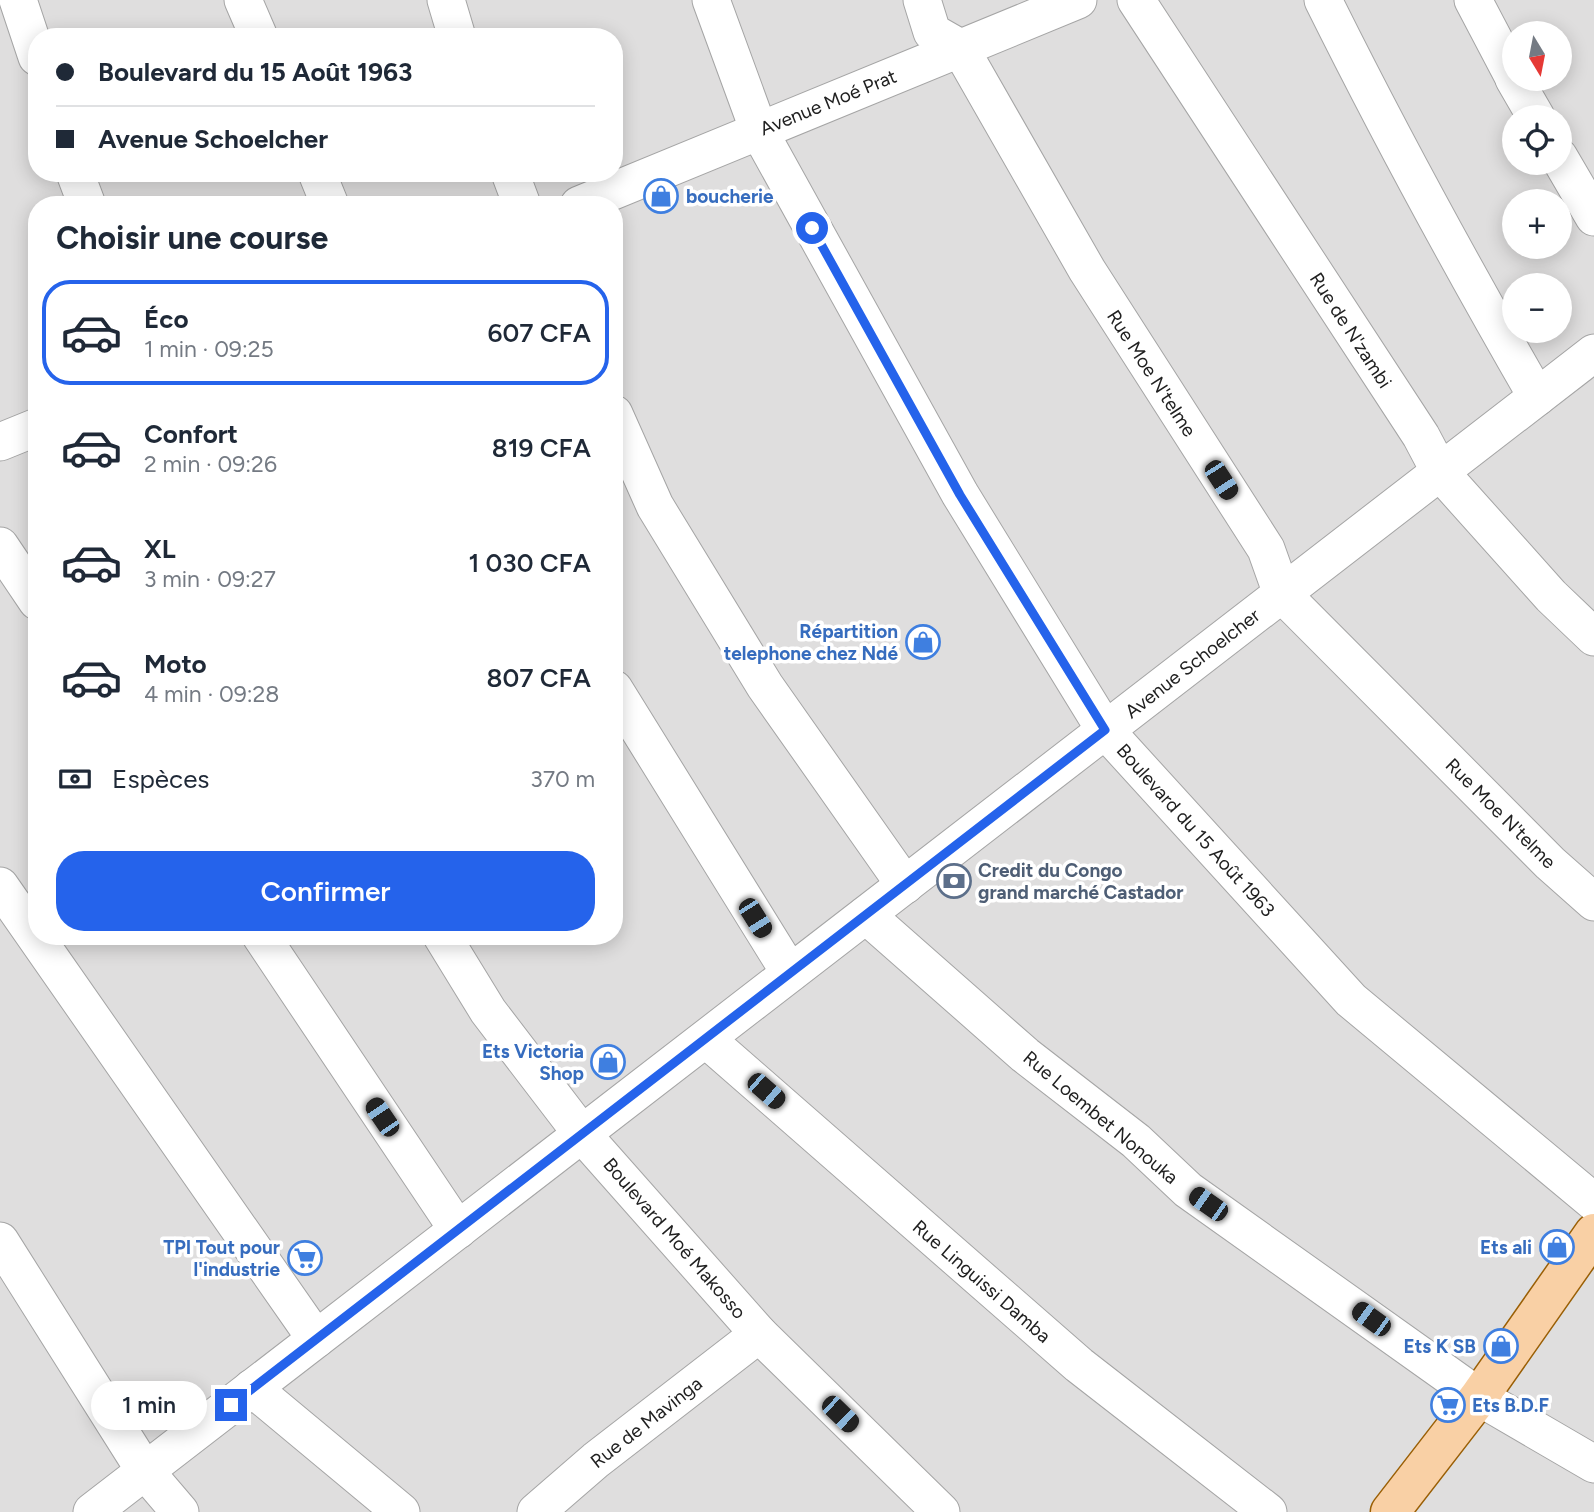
<!DOCTYPE html>
<html lang="fr">
<meta charset="utf-8">
<style>
:root{--surface:#fff;--page:#f6f6f7;--text:#1f2937;--muted:#747a83;--line:#e0e1e3;--accent:#2563eb}
body{margin:0;font-family:Figtree,sans-serif;background:var(--page);color:var(--text);height:100vh;display:flex;flex-direction:column;font-size:26px;white-space:nowrap}
*{box-sizing:border-box;margin:0}
p{font-size:23px;color:var(--muted)}
.icon{flex:none;width:38px;height:38px;fill:none;stroke:currentColor;stroke-width:2;stroke-linecap:round;stroke-linejoin:round}
.map{position:relative;flex:1;overflow:hidden}
.drawer{position:absolute;left:28px;top:196px;width:595px;height:749px;display:flex;flex-direction:column;background:var(--surface);border-radius:28px;box-shadow:0 4px 18px #0003}
.drawer>*{flex:none}
.banner{position:absolute;left:28px;top:28px;width:595px;height:154px;border-radius:28px;box-shadow:0 4px 18px #0003;display:grid;align-content:center;height:154px;padding:0 28px;background:var(--surface)}
.needle{width:46px;rotate:170deg}
.fabs{position:absolute;left:1502px;top:21px;display:grid;gap:14px}
.fabs a{display:grid;place-items:center;width:70px;height:70px;border-radius:50%;background:var(--surface);box-shadow:0 4px 18px #0003;font-size:35px}
.end{position:absolute;width:32px;height:32px;margin:-16px;border:9px solid #2563eb;background:#fff;box-shadow:0 0 0 4px #fff}
.from{border-radius:50%}
.bubble{position:absolute;height:49px;border-radius:24px;background:var(--surface);box-shadow:0 4px 18px #0003;font-size:23px;font-weight:600;line-height:49px;text-align:center}
.car{position:absolute;width:21px;height:42px;margin:-21px -10px;border-radius:9px;box-shadow:0 0 5px 2px #0007;background:linear-gradient(#222 24%,#8ab4d8 0 40%,#222 0 76%,#8ab4d8 0 86%,#222 0)}
.banner b{display:flex;align-items:center;gap:24px;height:66px;font-size:26px}
.banner b+b{border-top:2px solid var(--line)}
.banner i{width:18px;height:18px;background:var(--text)}
ul{padding:0;list-style:none}
li{display:flex;align-items:center;gap:21px;height:105px;margin:0 14px 10px;padding:0 14px;border:4px solid transparent;border-radius:28px}
li div{flex:1}
li b{display:block;font-size:26px}
li em{font-style:normal;font-weight:600}
li.selected{border-color:var(--accent)}
li>.icon{width:63px;height:63px;stroke-width:1.5}
h2{padding:0 28px;font-size:32px;line-height:84px}
.pay{display:flex;align-items:center;gap:18px;height:77px;padding:0 28px;font-size:26px}
.pay p{margin-inline-start:auto}
.button{display:flex;gap:14px;margin-top:auto;padding:14px 28px}
.button a{flex:1;height:80px;border-radius:28px;background:var(--accent);color:#fff;font-size:28px;font-weight:600;line-height:80px;text-align:center}
.map>svg:first-child{display:block}
</style>
<div class="map">
<svg width="1594" height="1512" viewBox="0 0 1594 1512">
<rect width="100%" height="100%" fill="#f1eee8"/>
<path fill="#dfdede" fill-rule="evenodd" d="M0,0H1594V1512H0ZM1514,33H1559V79H1514ZM37,37H614V173H37ZM1514,117H1559V163H1514ZM1514,201H1559V247H1514ZM37,205H614V936H37ZM1514,285H1559V331H1514Z"/>
<g fill="none" stroke-linecap="round" stroke-linejoin="round">
<g stroke="#a5a5a5" stroke-width="39">
<g id="minor">
<polyline points="18,0 37,57"/>
<polyline points="243,0 259,37"/>
<polyline points="446,0 457,37"/>
<polyline points="711,0 759,131 960,494 1105,730 1351,1000 1594,1202"/>
<polyline points="922,0 932,32 960,48 1087,270 1266,549 1282,594 1550,863 1594,902"/>
<polyline points="1136,0 1421,436 1440,472 1551,596 1594,637"/>
<path d="M1323,0C1390,135 1462,267 1537,397"/>
<polyline points="1473,0 1514,78"/>
<polyline points="1514,79 1536,117"/>
<polyline points="1559,157 1594,217"/>
<polyline points="75,173 87,205"/>
<polyline points="317,173 330,205"/>
<polyline points="510,173 522,205"/>
<polyline points="579,205 1078,0"/>
<polyline points="614,414 655,506 765,686 905,885"/>
<polyline points="0,442 37,427"/>
<polyline points="0,546 37,601"/>
<polyline points="614,689 790,973"/>
<polyline points="0,886 316,1339"/>
<polyline points="866,915 1025,1055 1136,1141 1188,1190 1479,1397 1594,1464"/>
<polyline points="261,936 458,1230"/>
<polyline points="442,936 488,1011 582,1134 759,1334 941,1512"/>
<polyline points="706,1039 1079,1365 1268,1512"/>
<polyline points="0,1241 145,1471 180,1512"/>
<polyline points="252,1388 401,1512"/>
<polyline points="92,1512 1594,353"/>
<polyline points="536,1512 596,1460 759,1334"/>
</g>
</g>
<g stroke="#9a5f05" stroke-width="41">
<polyline id="major" points="1390,1512 1479,1397 1594,1233"/>
</g>
<use href="#minor" stroke="#fff" stroke-width="37"/>
<use href="#major" stroke="#f9d0a5" stroke-width="38"/>
</g>
<g fill="none" stroke-linecap="round" stroke-linejoin="round">
<polyline stroke="#2563eb" stroke-width="9" points="231,1405 1105,730 960,495 812,228"/>
</g>
<defs>
<g id="shop-ring" transform="scale(1.75)"><circle r="9.5" fill="#fff" stroke="#3f7fe0" stroke-width="1.5"/><path d="M-5-2.5h2.3a2.7 3.5 0 0 1 5.4 0H5L5.5 6h-11ZM-1.5-2.5h3a1.5 2.3 0 0 0-3 0Z" fill="#3f7fe0"/></g>
<g id="bank-ring" transform="scale(1.75)"><circle r="9.5" fill="#fff" stroke="#5c6f8a" stroke-width="1.5"/><path d="M-6-4H6V4H-6ZM0-2.3a2.3 2.3 0 1 0 0 4.6a2.3 2.3 0 1 0 0-4.6Z" fill="#5c6f8a"/></g>
<g id="supermarket-ring" transform="scale(1.75)"><circle r="9.5" fill="#fff" stroke="#3f7fe0" stroke-width="1.5"/><path d="M-6-5.5h2.5l.6 2H6L4.5 2H-2.5L-4.4-4H-6ZM-1.5 3.2a1.3 1.3 0 1 0 .1 0ZM3 3.2a1.3 1.3 0 1 0 .1 0Z" fill="#3f7fe0"/></g>
</defs>
<g fill-rule="evenodd">
<use href="#shop-ring" x="661" y="196"/>
<use href="#shop-ring" x="923" y="642"/>
<use href="#bank-ring" x="954" y="881"/>
<use href="#shop-ring" x="608" y="1062"/>
<use href="#shop-ring" x="1557" y="1247"/>
<use href="#supermarket-ring" x="305" y="1258"/>
<use href="#shop-ring" x="1501" y="1346"/>
<use href="#supermarket-ring" x="1448" y="1405"/>
</g>
<g text-anchor="middle" stroke-width="7" stroke-linejoin="round" paint-order="stroke">
<g font-size="19" fill="#212121" stroke="#fff">
<text transform="translate(828 102) rotate(-22)" y="7">Avenue Moé Prat</text>
<text transform="translate(1351 330) rotate(57)" y="7">Rue de N'zambi</text>
<text transform="translate(1152 373) rotate(57)" y="7">Rue Moe N'telme</text>
<text transform="translate(1192 663) rotate(-38)" y="7">Avenue Schoelcher</text>
<text transform="translate(1501 813) rotate(45)" y="7">Rue Moe N'telme</text>
<text transform="translate(1196 830) rotate(48)" y="7">Boulevard du 15 Août 1963</text>
<text transform="translate(1101 1117) rotate(40)" y="7">Rue Loembet Nonouka</text>
<text transform="translate(675 1238) rotate(49)" y="7">Boulevard Moé Makosso</text>
<text transform="translate(982 1281) rotate(41)" y="7">Rue Linguissi Damba</text>
<text transform="translate(646 1422) rotate(-38)" y="7">Rue de Mavinga</text>
</g>
<g font-size="19" font-weight="bold" fill="#366cbe" stroke="#fff" text-anchor="end">
<text x="686" y="203" text-anchor="start">boucherie</text>
<text x="898" y="638">Répartition<tspan x="898" dy="22">telephone chez Ndé</tspan></text>
<text x="584" y="1058">Ets Victoria<tspan x="584" dy="22">Shop</tspan></text>
<text x="280" y="1254">TPI Tout pour<tspan x="280" dy="22">l'industrie</tspan></text>
<text x="1532" y="1254">Ets ali</text>
<text x="1476" y="1353">Ets K SB</text>
<text x="1472" y="1412" text-anchor="start">Ets B.D.F</text>
</g>
<g font-size="19" font-weight="bold" fill="#4e5e75" stroke="#fff" text-anchor="start">
<text x="978" y="877">Credit du Congo<tspan x="978" dy="22">grand marché Castador</tspan></text>
</g>
</g>
</svg>
<div class="fabs">
<a><svg class="needle" viewBox="-14 -14 28 28"><path d="M0-13l5 13h-10z" fill="#e53935"/><path d="M0 13l5-13h-10z" fill="#747a83"/></svg></a>
<a><svg class="icon" aria-label="locate" viewBox="0 0 24 24"><circle cx="12" cy="12" r="6"/><path d="M12 2v4M12 18v4M2 12h4M18 12h4"/></svg></a>
<a>+</a>
<a>−</a>
</div>
<i class="end from" style="left:812px;top:228px"></i>
<i class="end" style="left:231px;top:1405px"></i>
<div class="bubble" style="left:91px;top:1381px;width:116px">1 min</div>
<i class="car" style="left:1221px;top:480px;rotate:147deg"></i>
<i class="car" style="left:755px;top:918px;rotate:148deg"></i>
<i class="car" style="left:766px;top:1091px;rotate:131deg"></i>
<i class="car" style="left:382px;top:1117px;rotate:326deg"></i>
<i class="car" style="left:1208px;top:1204px;rotate:305deg"></i>
<i class="car" style="left:1371px;top:1319px;rotate:306deg"></i>
<i class="car" style="left:840px;top:1414px;rotate:134deg"></i>
<div class="banner">
<b><i class="from"></i>Boulevard du 15 Août 1963</b>
<b><i></i>Avenue Schoelcher</b>
</div>
<section class="drawer">
<h2>Choisir une course</h2>
<ul>
<li class="selected"><svg class="icon" aria-label="car" viewBox="0 0 24 24"><path d="M5 17H2v-5l4-1 3-4h7l3 4 3 1v5h-3M9 17h6M6 11h13"/><circle cx="7" cy="17" r="2"/><circle cx="17" cy="17" r="2"/></svg><div><b>Éco</b><p>1 min · 09:25</p></div><em>607 CFA</em></li>
<li><svg class="icon" aria-label="car" viewBox="0 0 24 24"><path d="M5 17H2v-5l4-1 3-4h7l3 4 3 1v5h-3M9 17h6M6 11h13"/><circle cx="7" cy="17" r="2"/><circle cx="17" cy="17" r="2"/></svg><div><b>Confort</b><p>2 min · 09:26</p></div><em>819 CFA</em></li>
<li><svg class="icon" aria-label="car" viewBox="0 0 24 24"><path d="M5 17H2v-5l4-1 3-4h7l3 4 3 1v5h-3M9 17h6M6 11h13"/><circle cx="7" cy="17" r="2"/><circle cx="17" cy="17" r="2"/></svg><div><b>XL</b><p>3 min · 09:27</p></div><em>1 030 CFA</em></li>
<li><svg class="icon" aria-label="car" viewBox="0 0 24 24"><path d="M5 17H2v-5l4-1 3-4h7l3 4 3 1v5h-3M9 17h6M6 11h13"/><circle cx="7" cy="17" r="2"/><circle cx="17" cy="17" r="2"/></svg><div><b>Moto</b><p>4 min · 09:28</p></div><em>807 CFA</em></li>
</ul>
<div class="pay"><svg class="icon" aria-label="cash" viewBox="0 0 24 24"><path d="M3 7h18v10H3z"/><circle cx="12" cy="12" r="2"/></svg>Espèces<p>370 m</p></div>
<div class="button"><a>Confirmer</a></div>
</section>
</div>
